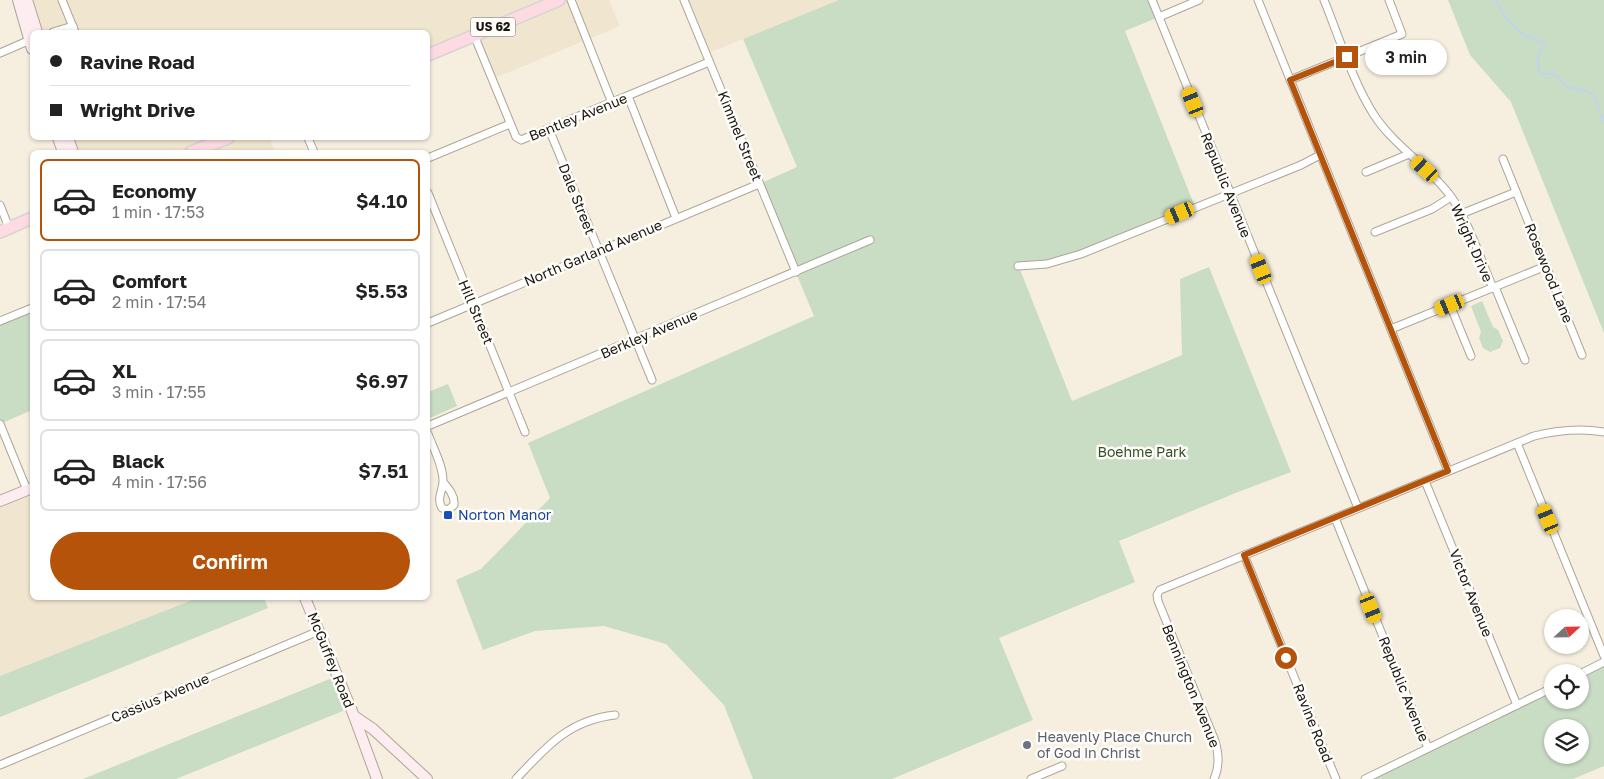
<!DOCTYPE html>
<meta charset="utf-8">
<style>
:root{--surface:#fff;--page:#f2f2f2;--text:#222;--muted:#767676;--line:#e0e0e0;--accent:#b45309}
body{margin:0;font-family:"Golos Text",sans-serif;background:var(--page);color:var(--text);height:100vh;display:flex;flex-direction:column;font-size:19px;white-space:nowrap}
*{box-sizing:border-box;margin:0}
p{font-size:16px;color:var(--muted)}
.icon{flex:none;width:28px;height:28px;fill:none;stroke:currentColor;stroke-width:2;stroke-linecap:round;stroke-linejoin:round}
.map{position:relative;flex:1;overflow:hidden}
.panel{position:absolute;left:30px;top:150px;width:400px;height:450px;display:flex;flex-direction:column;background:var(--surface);border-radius:8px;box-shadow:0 1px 4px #0004}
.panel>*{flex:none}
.top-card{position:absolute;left:30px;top:30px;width:400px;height:110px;border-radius:8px;box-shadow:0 1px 4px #0004;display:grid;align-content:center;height:110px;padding:0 20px;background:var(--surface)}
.needle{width:32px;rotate:68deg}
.buttons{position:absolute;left:1544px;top:609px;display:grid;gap:10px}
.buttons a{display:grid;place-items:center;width:45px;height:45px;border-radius:50%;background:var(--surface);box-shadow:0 1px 4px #0004;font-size:25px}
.end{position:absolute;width:22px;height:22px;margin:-11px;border:6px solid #b45309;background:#fff;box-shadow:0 0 0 2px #fff}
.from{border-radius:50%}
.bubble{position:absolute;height:35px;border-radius:18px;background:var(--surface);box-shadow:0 1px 4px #0004;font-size:16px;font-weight:600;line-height:35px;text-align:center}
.car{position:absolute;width:15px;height:30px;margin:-15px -8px;border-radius:6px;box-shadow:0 0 4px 1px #0007;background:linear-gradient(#f5c518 24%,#345 0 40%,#f5c518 0 76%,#345 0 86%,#f5c518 0)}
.top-card b{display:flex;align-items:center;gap:18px;height:48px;font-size:19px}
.top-card b+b{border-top:1px solid var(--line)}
.top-card i{width:12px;height:12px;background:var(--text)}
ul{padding:9px 0 0;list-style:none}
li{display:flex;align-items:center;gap:15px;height:82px;margin:0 10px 8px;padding:0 10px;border:2px solid var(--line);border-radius:8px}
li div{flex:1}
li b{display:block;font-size:19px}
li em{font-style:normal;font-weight:600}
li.on{border-color:var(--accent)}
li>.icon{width:45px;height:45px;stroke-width:1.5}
.action{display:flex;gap:10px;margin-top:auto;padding:10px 20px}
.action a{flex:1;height:58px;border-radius:30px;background:var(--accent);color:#fff;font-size:20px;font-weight:600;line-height:58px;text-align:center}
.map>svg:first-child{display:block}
</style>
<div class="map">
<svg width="1604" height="779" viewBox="0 0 1604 779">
<rect width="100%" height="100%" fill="#f6efdf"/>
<g fill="#f0e5ce">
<polygon points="27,0 609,0 620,26 492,79 474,36 428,55 428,32 37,32"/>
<polygon points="684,0 839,0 706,54"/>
<polygon points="68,138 269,138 275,152 73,152"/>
<polygon points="32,488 32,598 197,598 0,676 0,501"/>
</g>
<g fill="#c9dcc4" fill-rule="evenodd">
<polygon points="839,0 1152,0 1159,17 1125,31 1195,207 1081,254 1019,267 1072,401 1182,355 1180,279 1209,267 1291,472 1238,492 1119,541 1135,582 999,638 1033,720 892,779 753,779 724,705 666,644 604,626 535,631 483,650 456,580 481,569 550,498 528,443 814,316 759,184 797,167 743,39"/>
<polygon points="1448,0 1604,0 1604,333 1511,102 1470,55"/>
<polygon points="1482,301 1493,327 1498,330 1503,341 1500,348 1490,352 1483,348 1479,338 1481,332 1471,306"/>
<polygon points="32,308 32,410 0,424 0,321"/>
<polygon points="448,384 457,406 430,418 428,411 428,392"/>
<polygon points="197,598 264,598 268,608 0,717 0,676"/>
<path d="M1604,662V766L1573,779H1365L1552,688V700H1580V674ZM1552,728H1580V755H1552Z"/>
<polygon points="337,676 350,708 176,779 83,779"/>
</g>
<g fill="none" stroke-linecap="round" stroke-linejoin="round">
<path stroke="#c0d4f0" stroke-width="2" d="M1495,0L1507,19L1524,35L1544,43V45C1539,54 1534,65 1542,74C1565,72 1555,80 1568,87C1575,90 1584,88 1591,93C1598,98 1598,113 1604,121"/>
<g stroke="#ada697" stroke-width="9">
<g id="street">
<polyline points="62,0 75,32"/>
<polyline points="571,0 612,103"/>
<polyline points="684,0 796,272"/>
<polyline points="1152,0 1358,508"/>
<polyline points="1258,0 1448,471"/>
<path d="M1324,0C1339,37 1353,82 1374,115C1395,147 1430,167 1452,198C1470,225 1480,258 1493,288"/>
<polyline points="1159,17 1199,0"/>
<polyline points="53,32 73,26"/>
<polyline points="474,35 516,137 521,140 709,62"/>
<polyline points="0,53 30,40"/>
<polyline points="1290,80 1402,34 1389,0"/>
<polyline points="628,96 676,218"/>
<polyline points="549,129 652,380"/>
<polyline points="308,138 314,152"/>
<polyline points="428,158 510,124"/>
<polyline points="1503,159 1582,355"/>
<polyline points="1366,172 1409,154"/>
<polyline points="428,193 525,432"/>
<polyline points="0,205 9,228"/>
<polyline points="1461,214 1516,192"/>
<polyline points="1375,232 1432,209 1451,197"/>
<polyline points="1018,266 1047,264 1081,254 1301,165 1320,155"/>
<polyline points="1495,287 1525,360"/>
<polyline points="1450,305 1471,356"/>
<polyline points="0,321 32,308"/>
<polyline points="428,323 759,184"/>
<polyline points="1391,329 1546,266"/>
<polyline points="0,424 27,490"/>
<polyline points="428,426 870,240"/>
<path d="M428,434C433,448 443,465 443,481C443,491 436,498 442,508L448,510L454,505C455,496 449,489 443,482"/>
<polyline points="1517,443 1604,656"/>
<polyline points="1425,481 1517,705"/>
<polyline points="1335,518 1428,748"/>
<polyline points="1244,555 1336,779"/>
<polyline points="1580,674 1604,662"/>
<polyline points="0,765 319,631"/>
<path d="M516,779C546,747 569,720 615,715"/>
<polyline points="1031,779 1062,766"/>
<path d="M1214,779C1220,766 1219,754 1215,741L1158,601L1157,595L1160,590L1534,436C1558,430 1580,428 1604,432"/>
<polyline points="1365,779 1552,688"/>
</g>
</g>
<g stroke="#ada697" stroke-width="12">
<g id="secondary">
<polyline points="18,0 32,49"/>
<polyline points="27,0 37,32"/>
<polyline points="58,138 63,152"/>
<polyline points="68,138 73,152"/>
<polyline points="0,501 32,488"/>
<polyline points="305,598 354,716 377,779"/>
<polyline points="354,716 373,729 427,779"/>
</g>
</g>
<g stroke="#d6d5d4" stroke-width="14">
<g id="primary">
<polyline points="428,55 559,0"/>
<polyline points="191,152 228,138"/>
<polyline points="0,232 32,218"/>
</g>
</g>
<use href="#street" stroke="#fff" stroke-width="7"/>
<use href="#secondary" stroke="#feedf0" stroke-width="10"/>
<use href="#primary" stroke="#fedae2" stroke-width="11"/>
</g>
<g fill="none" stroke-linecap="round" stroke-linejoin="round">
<polyline stroke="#b45309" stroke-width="6" points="1286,658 1244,555 1448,471 1290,80 1347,57"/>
</g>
<rect fill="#1a4fb4" stroke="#fefdf9" stroke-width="2" x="443" y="510" width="10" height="10" rx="2.5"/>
<circle fill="#6b7280" stroke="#fefdf9" stroke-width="2" cx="1027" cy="745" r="5"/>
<g text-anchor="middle" stroke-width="5" stroke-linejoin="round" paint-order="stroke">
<rect fill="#fefdf9" stroke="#5e5c57" stroke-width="1" x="470.5" y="17.5" width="45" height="19" rx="4"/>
<g font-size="12" font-weight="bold" fill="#1a1712">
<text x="493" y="31">US 62</text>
</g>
<g font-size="14" fill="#1a1712" stroke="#fefdf9">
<text transform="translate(578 117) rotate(-22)" y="5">Bentley Avenue</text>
<text transform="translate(740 136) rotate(68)" y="5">Kimmel Street</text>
<text transform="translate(1226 185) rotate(68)" y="5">Republic Avenue</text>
<text transform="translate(577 199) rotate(68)" y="5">Dale Street</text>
<text transform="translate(1472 243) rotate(66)" y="5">Wright Drive</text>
<text transform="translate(593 253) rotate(-23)" y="5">North Garland Avenue</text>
<text transform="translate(1549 273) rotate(68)" y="5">Rosewood Lane</text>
<text transform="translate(476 312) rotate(67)" y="5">Hill Street</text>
<text transform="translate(649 334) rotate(-23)" y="5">Berkley Avenue</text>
<text transform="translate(1471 593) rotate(68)" y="5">Victor Avenue</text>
<text transform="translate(331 660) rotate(68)" y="5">McGuffey Road</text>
<text transform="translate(1191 686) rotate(68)" y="5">Bennington Avenue</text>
<text transform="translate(1404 689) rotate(68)" y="5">Republic Avenue</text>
<text transform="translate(160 698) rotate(-23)" y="5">Cassius Avenue</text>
<text transform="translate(1313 723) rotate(68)" y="5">Ravine Road</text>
</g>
<g font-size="14" fill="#315128" stroke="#fefdf9">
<text x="1142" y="457">Boehme Park</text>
</g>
<g font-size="14" fill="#164399" stroke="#fefdf9" text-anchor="start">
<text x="458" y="520">Norton Manor</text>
</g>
<g font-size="14" fill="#5b616d" stroke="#fefdf9" text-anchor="start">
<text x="1037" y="742">Heavenly Place Church<tspan x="1037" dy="16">of God in Christ</tspan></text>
</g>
</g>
</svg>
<div class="buttons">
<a><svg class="needle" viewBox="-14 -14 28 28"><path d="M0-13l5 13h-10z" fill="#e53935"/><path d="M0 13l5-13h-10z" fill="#767676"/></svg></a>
<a><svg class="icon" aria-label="locate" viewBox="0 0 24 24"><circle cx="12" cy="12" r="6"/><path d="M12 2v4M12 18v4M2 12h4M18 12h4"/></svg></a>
<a><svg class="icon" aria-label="layers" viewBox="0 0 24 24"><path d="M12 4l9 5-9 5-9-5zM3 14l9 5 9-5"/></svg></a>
</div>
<i class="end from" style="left:1286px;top:658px"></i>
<i class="end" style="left:1347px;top:57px"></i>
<div class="bubble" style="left:1365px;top:40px;width:82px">3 min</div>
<i class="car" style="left:1193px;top:102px;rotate:338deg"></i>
<i class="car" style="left:1425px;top:169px;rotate:312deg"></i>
<i class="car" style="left:1180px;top:213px;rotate:247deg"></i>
<i class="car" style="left:1261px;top:269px;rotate:338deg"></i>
<i class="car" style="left:1450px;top:305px;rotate:248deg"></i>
<i class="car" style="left:1548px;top:519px;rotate:337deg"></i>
<i class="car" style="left:1371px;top:608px;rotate:158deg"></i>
<div class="top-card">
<b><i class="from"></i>Ravine Road</b>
<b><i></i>Wright Drive</b>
</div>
<section class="panel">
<ul>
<li class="on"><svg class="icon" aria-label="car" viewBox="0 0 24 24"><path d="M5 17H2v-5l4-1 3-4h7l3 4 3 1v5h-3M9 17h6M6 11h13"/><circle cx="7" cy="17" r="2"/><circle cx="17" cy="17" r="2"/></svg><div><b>Economy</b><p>1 min · 17:53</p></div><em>$4.10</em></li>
<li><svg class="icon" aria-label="car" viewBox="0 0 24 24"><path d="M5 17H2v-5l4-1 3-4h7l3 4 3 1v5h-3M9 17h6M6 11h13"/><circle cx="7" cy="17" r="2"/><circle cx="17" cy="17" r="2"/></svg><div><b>Comfort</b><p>2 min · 17:54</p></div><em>$5.53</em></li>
<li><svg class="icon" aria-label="car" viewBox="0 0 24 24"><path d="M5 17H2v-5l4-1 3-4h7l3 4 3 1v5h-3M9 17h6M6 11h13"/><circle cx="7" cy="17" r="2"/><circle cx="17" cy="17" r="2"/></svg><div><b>XL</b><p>3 min · 17:55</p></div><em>$6.97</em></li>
<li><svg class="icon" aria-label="car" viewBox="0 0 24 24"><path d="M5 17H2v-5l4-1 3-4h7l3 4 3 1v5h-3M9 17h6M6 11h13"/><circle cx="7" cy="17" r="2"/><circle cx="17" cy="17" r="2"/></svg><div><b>Black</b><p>4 min · 17:56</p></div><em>$7.51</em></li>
</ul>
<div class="action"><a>Confirm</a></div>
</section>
</div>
